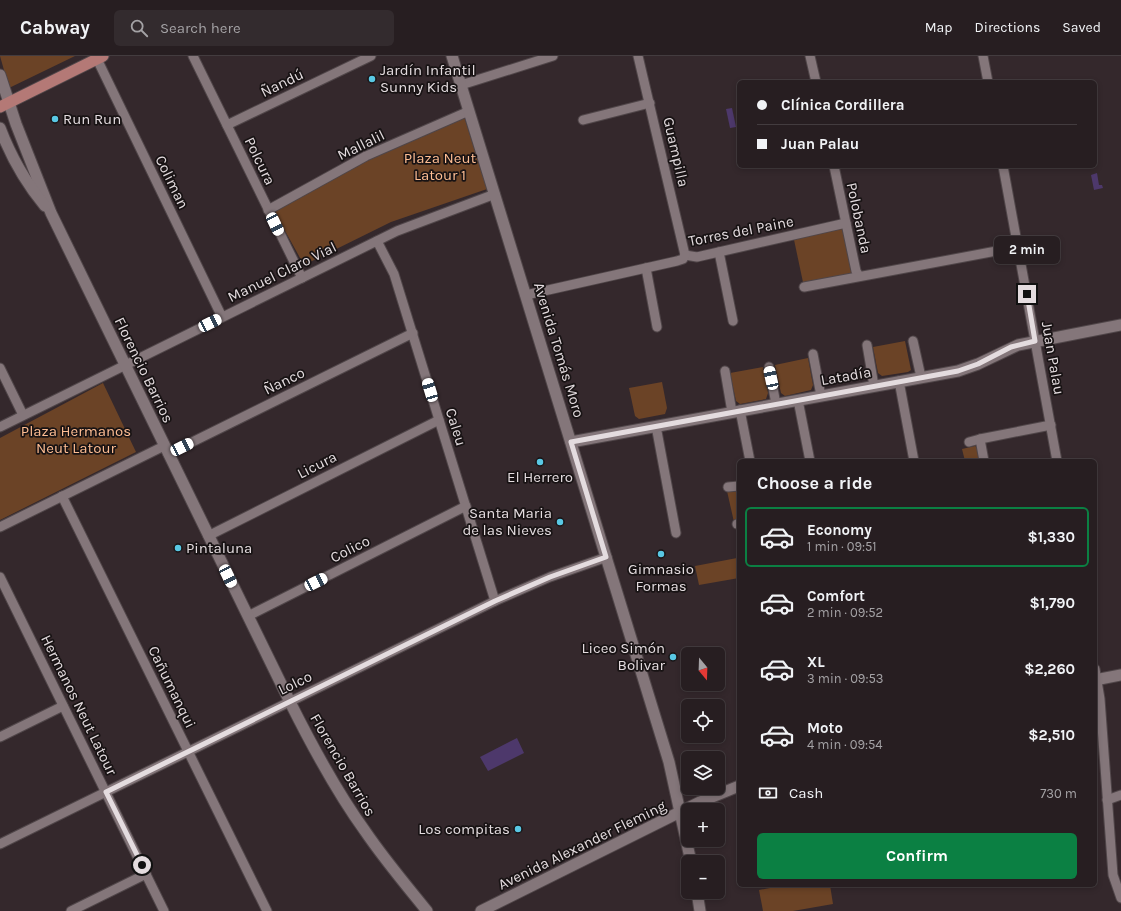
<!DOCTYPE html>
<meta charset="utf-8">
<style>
:root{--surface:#271e21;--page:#332b2e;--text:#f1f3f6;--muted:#a4a2a5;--line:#433c3f;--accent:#0b8043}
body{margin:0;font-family:Karla,sans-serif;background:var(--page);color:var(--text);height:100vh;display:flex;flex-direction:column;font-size:15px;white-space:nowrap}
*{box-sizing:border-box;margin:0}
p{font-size:13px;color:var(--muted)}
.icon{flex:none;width:22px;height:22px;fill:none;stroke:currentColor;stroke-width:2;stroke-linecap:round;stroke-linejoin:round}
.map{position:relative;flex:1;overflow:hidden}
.panel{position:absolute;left:737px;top:403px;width:360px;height:428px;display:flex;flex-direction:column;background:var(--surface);border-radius:6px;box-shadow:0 2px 6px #0003,0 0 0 1px var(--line)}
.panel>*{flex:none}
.hud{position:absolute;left:737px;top:24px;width:360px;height:88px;border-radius:6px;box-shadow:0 2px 6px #0003,0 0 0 1px var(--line);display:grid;align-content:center;height:88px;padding:0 20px;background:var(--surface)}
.needle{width:26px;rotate:161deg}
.tools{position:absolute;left:681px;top:591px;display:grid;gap:8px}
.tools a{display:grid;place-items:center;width:44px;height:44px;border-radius:6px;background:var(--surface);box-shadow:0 2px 6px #0003,0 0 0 1px var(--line);font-size:20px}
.end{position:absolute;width:18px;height:18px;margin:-9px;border:5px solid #e4dcdf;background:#111;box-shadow:0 0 0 2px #111}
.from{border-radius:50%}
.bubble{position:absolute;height:28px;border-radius:6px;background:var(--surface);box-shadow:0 2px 6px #0003,0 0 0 1px var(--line);font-size:13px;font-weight:700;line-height:28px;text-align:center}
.car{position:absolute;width:12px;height:24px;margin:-12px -6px;border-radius:5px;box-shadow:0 0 3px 1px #0007;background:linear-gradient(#fff 24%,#345 0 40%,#fff 0 76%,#345 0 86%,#fff 0)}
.hud b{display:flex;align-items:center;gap:14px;height:38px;font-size:15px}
.hud b+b{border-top:1px solid var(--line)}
.hud i{width:10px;height:10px;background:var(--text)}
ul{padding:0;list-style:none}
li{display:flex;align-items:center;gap:12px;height:60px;margin:0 8px 6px;padding:0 12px;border:2px solid transparent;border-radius:6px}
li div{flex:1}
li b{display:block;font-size:15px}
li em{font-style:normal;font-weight:700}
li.active{border-color:var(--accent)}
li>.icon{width:36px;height:36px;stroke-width:1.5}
h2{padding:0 20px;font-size:18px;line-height:48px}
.pay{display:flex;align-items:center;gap:10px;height:44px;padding:0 20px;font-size:15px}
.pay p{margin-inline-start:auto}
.primary-button{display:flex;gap:8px;margin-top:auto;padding:8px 20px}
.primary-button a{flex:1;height:46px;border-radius:6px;background:var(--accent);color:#fff;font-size:16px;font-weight:700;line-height:46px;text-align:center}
header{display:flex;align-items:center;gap:24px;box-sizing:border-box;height:56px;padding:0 20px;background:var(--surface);border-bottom:1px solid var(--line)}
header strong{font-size:19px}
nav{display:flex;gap:22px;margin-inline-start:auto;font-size:14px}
.search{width:280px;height:36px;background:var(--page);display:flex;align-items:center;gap:10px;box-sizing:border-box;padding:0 14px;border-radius:6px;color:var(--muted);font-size:15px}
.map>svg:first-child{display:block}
</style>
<header>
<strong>Cabway</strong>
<div class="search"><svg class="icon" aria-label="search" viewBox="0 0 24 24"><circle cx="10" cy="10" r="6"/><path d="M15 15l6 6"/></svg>Search here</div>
<nav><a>Map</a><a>Directions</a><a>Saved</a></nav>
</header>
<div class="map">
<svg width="1121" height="855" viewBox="0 0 1121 855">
<rect width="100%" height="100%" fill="#34282c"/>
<g fill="#6b4326">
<polygon points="0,0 75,0 9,32"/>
<polygon points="464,60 487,133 391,166 304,209 274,155 368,102"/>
<polygon points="846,167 859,220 804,231 793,179"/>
<polygon points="905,285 911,314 908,316 882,320 878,317 873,291"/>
<polygon points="808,302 813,329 811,334 785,340 781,337 775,309"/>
<polygon points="763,311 768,337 766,343 740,348 736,345 730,317"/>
<polygon points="662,326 667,352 665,358 639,363 635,360 629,332"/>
<polygon points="103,327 136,396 0,464 0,382"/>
<polygon points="975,390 978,392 980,405 965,405 962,393"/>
<polygon points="739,433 739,465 734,466 727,435"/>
<polygon points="737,502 739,522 699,529 695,510"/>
<polygon points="786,829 830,829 833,848 793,855 763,855 759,834"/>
</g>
<g fill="#4d386b">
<polygon points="732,52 736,71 730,72 726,53"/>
<polygon points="1097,117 1099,129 1102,129 1103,132 1094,134 1091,119"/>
<polygon points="517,682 524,697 488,715 480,701"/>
</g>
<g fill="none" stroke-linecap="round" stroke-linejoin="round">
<g stroke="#504649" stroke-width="11">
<g id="minor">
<polyline points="193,0 302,222"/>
<polyline points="638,0 685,199"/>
<polyline points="810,0 816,26"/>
<polyline points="983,0 988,26"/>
<polyline points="97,3 222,261"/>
<polyline points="461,29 553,0"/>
<polyline points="583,64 650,47"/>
<polyline points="227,69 371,0"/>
<polyline points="834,110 856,215 859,220"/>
<polyline points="1003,110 1057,405"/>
<polyline points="268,154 366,100 469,55"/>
<polyline points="377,185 394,218 495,545"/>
<polyline points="719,196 733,265"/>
<polyline points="685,199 697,201 846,167"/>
<polyline points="646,212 657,271"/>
<polyline points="804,231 1018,191"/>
<polyline points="526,239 677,205 683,203 685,199"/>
<polyline points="913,285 921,321"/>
<polyline points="867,289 874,330"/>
<polyline points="813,298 821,340"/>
<polyline points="769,311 776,348"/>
<polyline points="0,312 23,359"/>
<polyline points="725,315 732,356"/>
<polyline points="899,325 914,405"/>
<polyline points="798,344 810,405"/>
<polyline points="740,354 750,405"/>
<polyline points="656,370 676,477"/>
<polyline points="0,371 397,175 495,138"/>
<polyline points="969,386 980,383"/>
<polyline points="168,398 413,277"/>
<polyline points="984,405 980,383 1051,369"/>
<polyline points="728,431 739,430"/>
<polyline points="62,440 267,855"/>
<polyline points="737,468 739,468"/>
<polyline points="0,471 164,390"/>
<polyline points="208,480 439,364"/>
<polyline points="0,521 164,855"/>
<polyline points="248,560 466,450"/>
<polyline points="1095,613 1100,643 1113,819 1121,842"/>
<polyline points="0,681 63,650"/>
<polyline points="1107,744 1121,739"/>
<polyline points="0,788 495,545 550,521 607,501"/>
<polyline points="71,855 146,818"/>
</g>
</g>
<g stroke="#504649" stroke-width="13">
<polyline id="tertiary" points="571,386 958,315 978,308 1018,289 1121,269"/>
</g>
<g stroke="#504649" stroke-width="13">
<g id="secondary">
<polyline points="452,0 669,706 691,806"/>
<path d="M0,19L16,68L51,157L290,646C312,690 336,735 365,775C384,803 406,829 427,855"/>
<path d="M0,72C11,101 26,127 45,150"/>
<polyline points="1095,624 1121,619"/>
<polyline points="697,836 700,855"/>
<polyline points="481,855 700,746 739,730"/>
</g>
</g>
<g stroke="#504649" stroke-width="13">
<polyline id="primary" points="0,51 103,0"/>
</g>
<use href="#minor" stroke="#84767a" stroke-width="9"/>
<use href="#tertiary" stroke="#84767a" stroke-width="11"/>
<use href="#secondary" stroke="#84767a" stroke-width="11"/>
<use href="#primary" stroke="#b47976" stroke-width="11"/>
</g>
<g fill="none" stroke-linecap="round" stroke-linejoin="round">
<polyline stroke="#e4dcdf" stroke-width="5" points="142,809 106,736 495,545 550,521 606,501 571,386 958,315 978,308 1011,291 1035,285 1027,238"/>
</g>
<g fill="#59c8e4" stroke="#181314" stroke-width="1.5">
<circle cx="372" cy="23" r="4"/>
<circle cx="55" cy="63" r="4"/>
<circle cx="540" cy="406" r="4"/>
<circle cx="560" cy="466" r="4"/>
<circle cx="178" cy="492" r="4"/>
<circle cx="661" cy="498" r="4"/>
<circle cx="673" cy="601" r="4"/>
<circle cx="518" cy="773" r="4"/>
</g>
<g text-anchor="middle" stroke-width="3.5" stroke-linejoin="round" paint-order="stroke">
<g font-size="15" fill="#e4dcdf" stroke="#181314" text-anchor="start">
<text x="380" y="19">Jardín Infantil<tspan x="380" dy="17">Sunny Kids</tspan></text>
<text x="63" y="68">Run Run</text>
<text x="540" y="426" text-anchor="middle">El Herrero</text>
<text x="552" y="462" text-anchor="end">Santa Maria<tspan x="552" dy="17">de las Nieves</tspan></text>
<text x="186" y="497">Pintaluna</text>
<text x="661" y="518" text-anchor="middle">Gimnasio<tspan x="661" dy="17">Formas</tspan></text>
<text x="665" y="597" text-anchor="end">Liceo Simón<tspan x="665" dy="17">Bolivar</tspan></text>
<text x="510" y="778" text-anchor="end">Los compitas</text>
</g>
<g font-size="15" fill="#e4dcdf" stroke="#181314">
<text transform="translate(282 27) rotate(-26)" y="5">Ñandú</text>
<text transform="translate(361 89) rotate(-26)" y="5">Mallalil</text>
<text transform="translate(676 96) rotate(77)" y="5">Guampilla</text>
<text transform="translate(260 105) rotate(64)" y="5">Polcura</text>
<text transform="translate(172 126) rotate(64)" y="5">Coliman</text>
<text transform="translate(859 162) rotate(78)" y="5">Polobanda</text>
<text transform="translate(741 175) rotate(-11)" y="5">Torres del Paine</text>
<text transform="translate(282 216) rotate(-26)" y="5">Manuel Claro Vial</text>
<text transform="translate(559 294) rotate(73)" y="5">Avenida Tomás Moro</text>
<text transform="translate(1053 302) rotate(80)" y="5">Juan Palau</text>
<text transform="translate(144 314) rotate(64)" y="5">Florencio Barrios</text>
<text transform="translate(846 320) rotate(-10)" y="5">Latadía</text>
<text transform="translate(284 325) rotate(-26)" y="5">Ñanco</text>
<text transform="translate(456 371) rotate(73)" y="5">Caleu</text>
<text transform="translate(317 409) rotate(-27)" y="5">Licura</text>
<text transform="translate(350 493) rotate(-27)" y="5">Colico</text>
<text transform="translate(295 627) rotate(-26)" y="5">Lolco</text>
<text transform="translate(172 631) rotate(64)" y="5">Cañumanqui</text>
<text transform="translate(79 649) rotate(64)" y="5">Hermanos Neut Latour</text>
<text transform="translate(343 709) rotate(60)" y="5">Florencio Barrios</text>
<text transform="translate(582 789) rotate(-26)" y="5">Avenida Alexander Fleming</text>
</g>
<g font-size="15" fill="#ffbe93" stroke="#181314">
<text x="440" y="107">Plaza Neut<tspan x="440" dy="17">Latour 1</tspan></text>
<text x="76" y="380">Plaza Hermanos<tspan x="76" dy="17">Neut Latour</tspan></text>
</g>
</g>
</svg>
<div class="tools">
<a><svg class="needle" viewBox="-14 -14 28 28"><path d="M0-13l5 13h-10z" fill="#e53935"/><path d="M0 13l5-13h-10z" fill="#a4a2a5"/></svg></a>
<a><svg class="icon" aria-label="locate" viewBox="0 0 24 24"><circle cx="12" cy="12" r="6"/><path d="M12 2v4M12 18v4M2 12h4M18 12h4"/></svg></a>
<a><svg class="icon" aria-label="layers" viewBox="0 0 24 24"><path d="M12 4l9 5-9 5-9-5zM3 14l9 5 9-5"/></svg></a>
<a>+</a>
<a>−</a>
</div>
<i class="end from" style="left:142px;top:809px"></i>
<i class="end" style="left:1027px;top:238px"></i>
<div class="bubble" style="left:994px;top:180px;width:66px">2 min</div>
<i class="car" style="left:275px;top:168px;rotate:154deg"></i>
<i class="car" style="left:210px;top:267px;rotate:64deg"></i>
<i class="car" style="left:771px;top:322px;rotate:348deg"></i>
<i class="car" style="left:430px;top:334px;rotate:343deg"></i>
<i class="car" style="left:182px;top:391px;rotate:64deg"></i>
<i class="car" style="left:228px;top:520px;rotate:154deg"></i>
<i class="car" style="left:316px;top:526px;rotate:63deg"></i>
<div class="hud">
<b><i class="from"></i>Clínica Cordillera</b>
<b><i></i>Juan Palau</b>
</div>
<section class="panel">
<h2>Choose a ride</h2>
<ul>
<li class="active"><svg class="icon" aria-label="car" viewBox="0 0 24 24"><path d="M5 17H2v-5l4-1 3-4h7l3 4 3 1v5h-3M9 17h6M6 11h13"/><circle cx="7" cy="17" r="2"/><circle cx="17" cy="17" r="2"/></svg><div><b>Economy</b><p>1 min · 09:51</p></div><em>$1,330</em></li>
<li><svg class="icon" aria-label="car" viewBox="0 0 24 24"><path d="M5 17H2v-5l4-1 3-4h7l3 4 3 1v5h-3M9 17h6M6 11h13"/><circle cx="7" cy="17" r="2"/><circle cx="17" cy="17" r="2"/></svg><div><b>Comfort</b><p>2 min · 09:52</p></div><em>$1,790</em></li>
<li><svg class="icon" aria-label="car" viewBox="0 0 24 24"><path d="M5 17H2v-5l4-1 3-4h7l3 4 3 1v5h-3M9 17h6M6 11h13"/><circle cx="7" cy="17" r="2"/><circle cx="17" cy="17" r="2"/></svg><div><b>XL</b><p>3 min · 09:53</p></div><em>$2,260</em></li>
<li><svg class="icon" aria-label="car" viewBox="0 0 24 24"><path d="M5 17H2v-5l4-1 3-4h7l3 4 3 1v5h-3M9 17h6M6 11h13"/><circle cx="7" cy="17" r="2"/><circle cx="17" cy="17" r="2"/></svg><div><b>Moto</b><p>4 min · 09:54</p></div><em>$2,510</em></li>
</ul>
<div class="pay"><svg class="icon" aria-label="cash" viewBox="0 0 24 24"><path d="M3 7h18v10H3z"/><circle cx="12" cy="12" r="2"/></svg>Cash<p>730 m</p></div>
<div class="primary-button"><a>Confirm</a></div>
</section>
</div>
